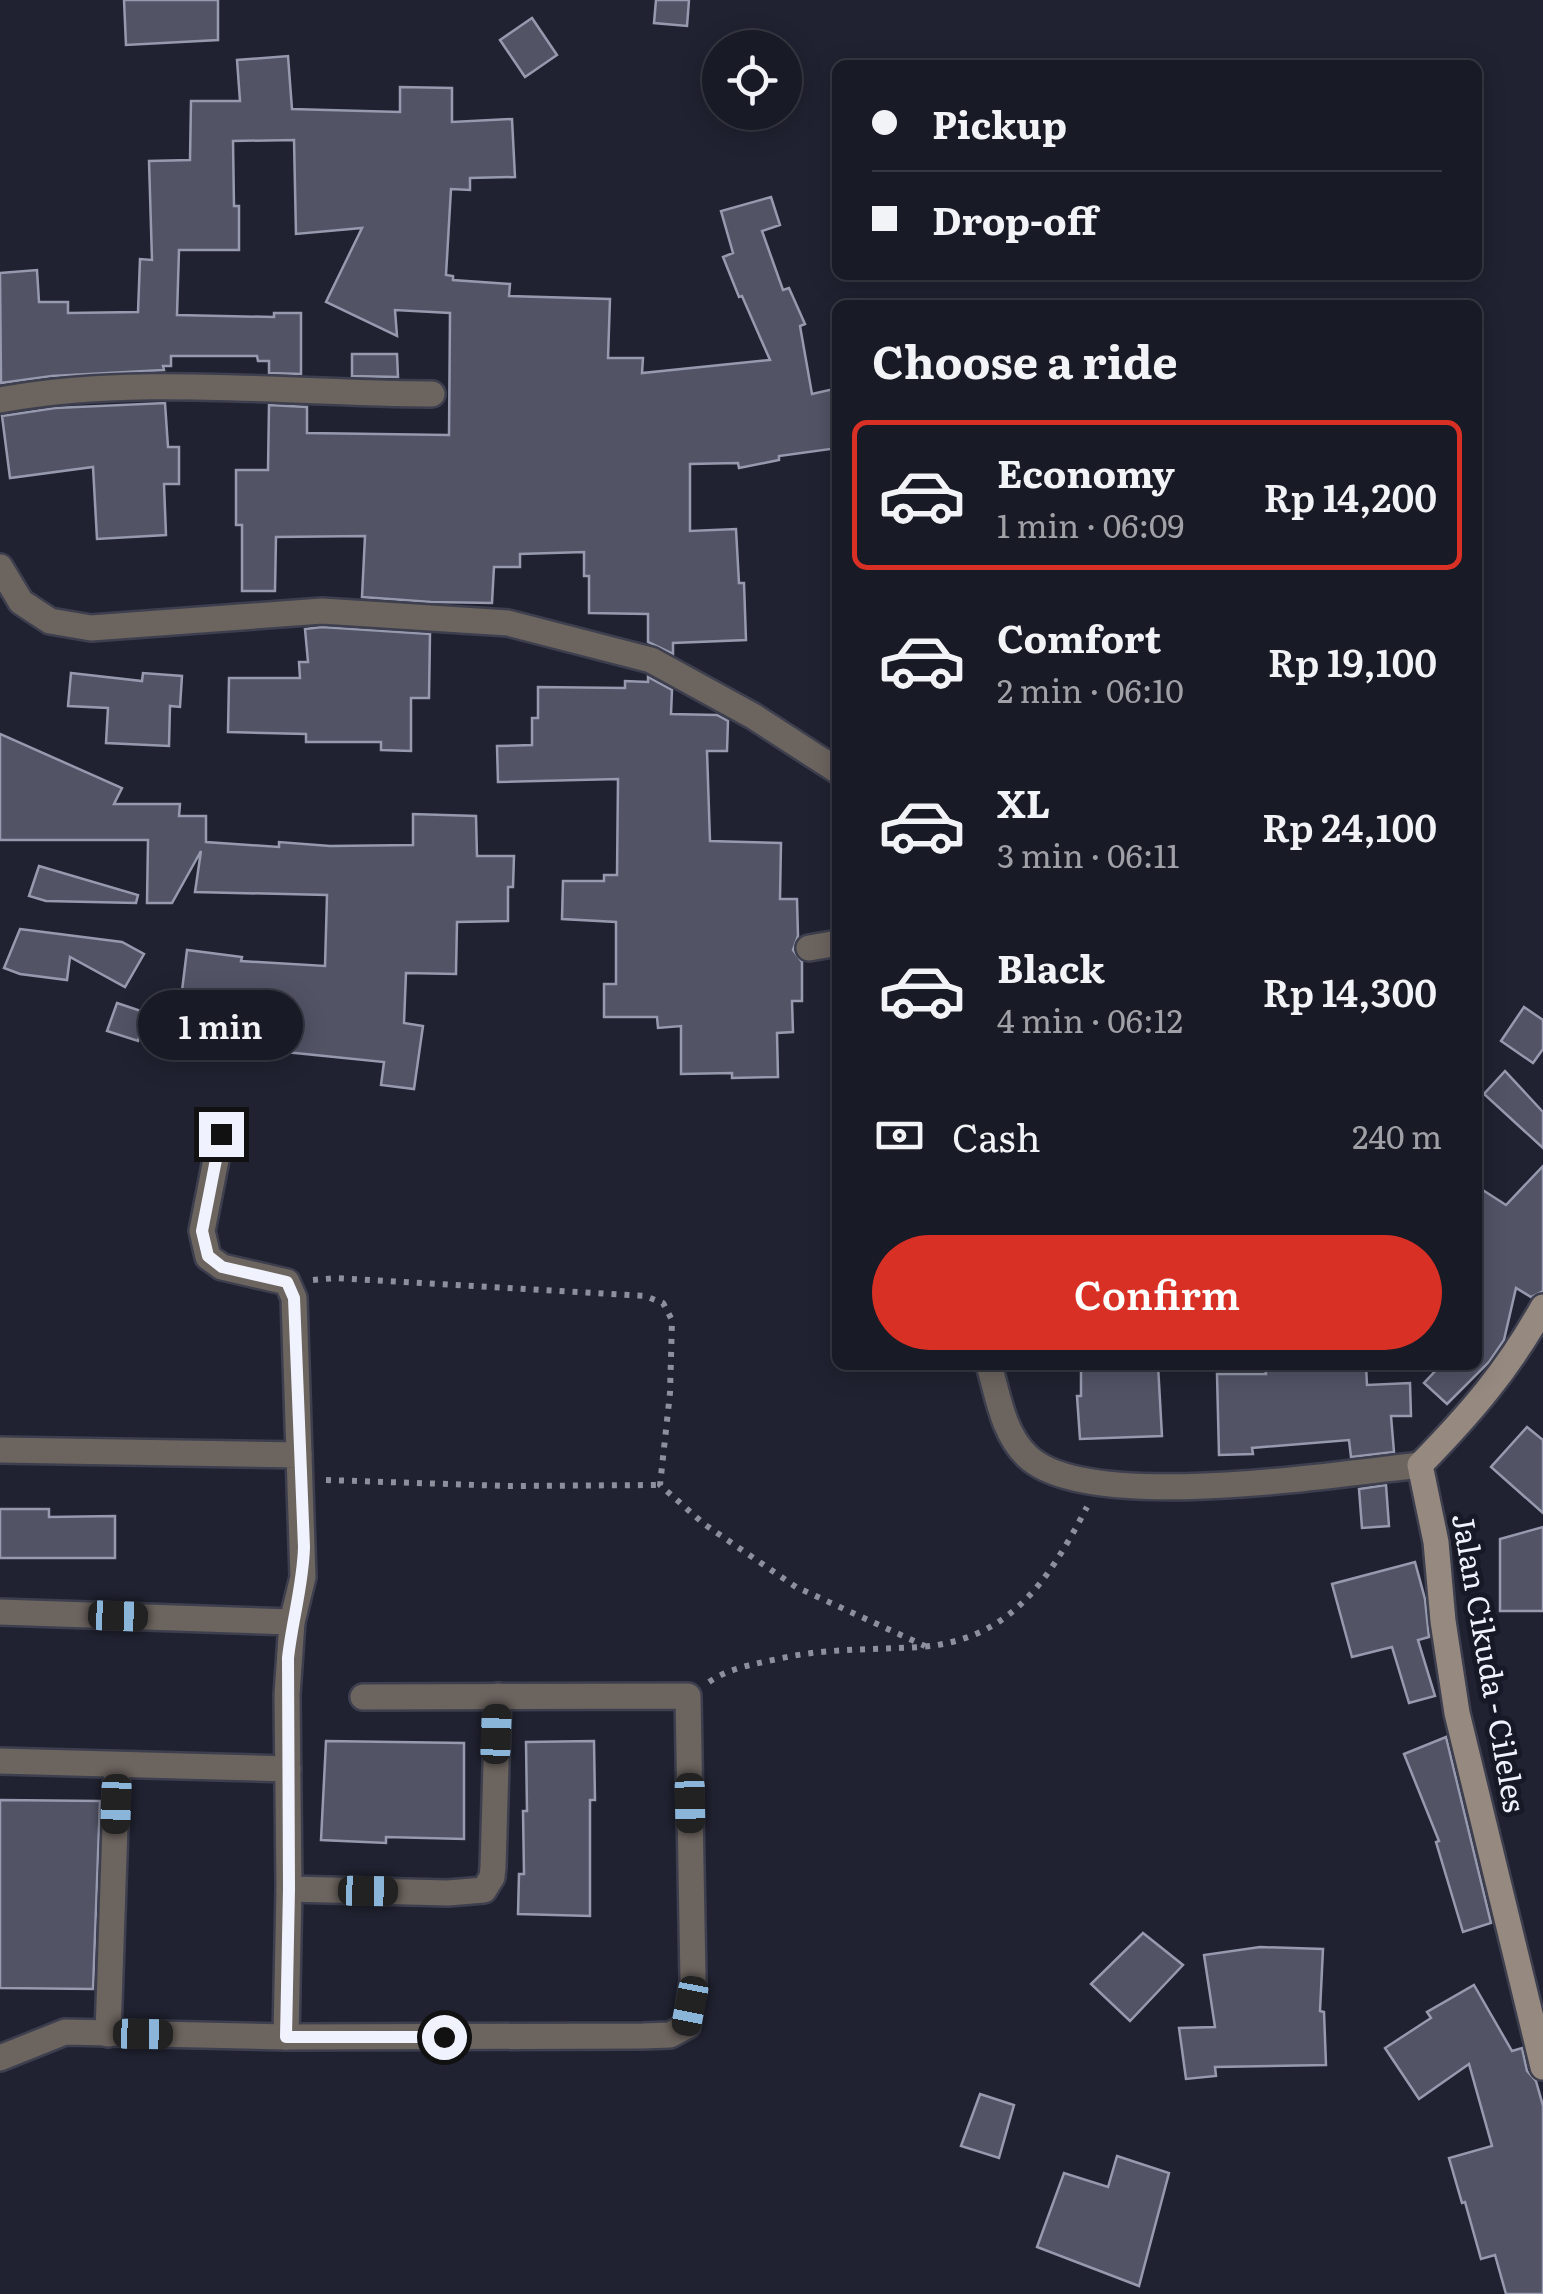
<!DOCTYPE html>
<meta charset="utf-8">
<style>
:root{--surface:#181a25;--page:#21232d;--text:#f1f3f6;--muted:#9fa1a7;--line:#363842;--accent:#d93025}
body{margin:0;font-family:Literata,serif;background:var(--page);color:var(--text);height:100vh;display:flex;flex-direction:column;font-size:38px;white-space:nowrap}
*{box-sizing:border-box;margin:0}
p{font-size:32px;color:var(--muted)}
.icon{flex:none;width:55px;height:55px;fill:none;stroke:currentColor;stroke-width:2;stroke-linecap:round;stroke-linejoin:round}
.map{position:relative;flex:1;overflow:hidden}
.details{position:absolute;left:832px;top:300px;width:650px;height:1070px;display:flex;flex-direction:column;background:var(--surface);border-radius:15px;box-shadow:0 5px 25px #0003,0 0 0 2px var(--line)}
.details>*{flex:none}
.hud{position:absolute;left:832px;top:60px;width:650px;height:220px;border-radius:15px;box-shadow:0 5px 25px #0003,0 0 0 2px var(--line);display:grid;align-content:center;height:220px;padding:0 40px;background:var(--surface)}
.fabs{position:absolute;left:702px;top:30px;display:grid;gap:20px}
.fabs a{display:grid;place-items:center;width:100px;height:100px;border-radius:50%;background:var(--surface);box-shadow:0 5px 25px #0003,0 0 0 2px var(--line);font-size:50px}
.end{position:absolute;width:45px;height:45px;margin:-22px;border:12px solid #f0f2fd;background:#111;box-shadow:0 0 0 5px #111}
.from{border-radius:50%}
.bubble{position:absolute;height:70px;border-radius:35px;background:var(--surface);box-shadow:0 5px 25px #0003,0 0 0 2px var(--line);font-size:32px;font-weight:600;line-height:70px;text-align:center}
.car{position:absolute;width:30px;height:60px;margin:-30px -15px;border-radius:12px;box-shadow:0 0 8px 2px #0007;background:linear-gradient(#222 24%,#8ab4d8 0 40%,#222 0 76%,#8ab4d8 0 86%,#222 0)}
.hud b{display:flex;align-items:center;gap:35px;height:95px;font-size:38px}
.hud b+b{border-top:2px solid var(--line)}
.hud i{width:25px;height:25px;background:var(--text)}
ul{padding:0;list-style:none}
li{display:flex;align-items:center;gap:30px;height:150px;margin:0 20px 15px;padding:0 20px;border:5px solid transparent;border-radius:15px}
li div{flex:1}
li b{display:block;font-size:38px}
li em{font-style:normal;font-weight:600}
li.selected{border-color:var(--accent)}
li>.icon{width:90px;height:90px;stroke-width:1.5}
h2{padding:0 40px;font-size:45px;line-height:120px}
.pay{display:flex;align-items:center;gap:25px;height:110px;padding:0 40px;font-size:38px}
.pay p{margin-inline-start:auto}
.cta{display:flex;gap:20px;margin-top:auto;padding:20px 40px}
.cta a{flex:1;height:115px;border-radius:60px;background:var(--accent);color:#fff;font-size:40px;font-weight:600;line-height:115px;text-align:center}
.map>svg:first-child{display:block}
</style>
<div class="map">
<svg width="1543" height="2294" viewBox="0 0 1543 2294">
<rect width="100%" height="100%" fill="#202231"/>
<g fill="#525466" stroke="#979aae" stroke-width="2.5">
<polygon points="124,0 218,0 218,40 126,45"/>
<polygon points="656,0 689,0 687,26 654,23"/>
<polygon points="532,18 557,55 525,77 500,40"/>
<polygon points="288,56 292,109 400,112 400,87 452,88 452,122 512,119 515,177 470,178 470,190 451,189 446,275 453,276 453,280 510,284 509,296 610,299 608,358 643,358 642,373 770,360 742,296 739,297 723,257 733,253 721,211 771,197 780,225 762,231 783,290 789,288 805,324 800,326 812,394 838,388 838,448 779,456 779,460 739,468 738,463 690,464 690,531 736,529 739,583 744,583 746,640 673,643 673,654 648,642 648,614 589,613 589,576 584,576 584,552 520,554 520,567 494,567 492,603 431,602 362,597 365,536 276,537 275,591 242,591 242,525 236,525 236,470 268,470 269,405 307,407 307,433 449,435 450,313 395,310 397,336 326,302 362,228 296,234 294,140 233,141 234,206 239,206 239,250 179,250 177,315 274,317 274,313 301,313 301,374 269,373 269,361 258,361 257,356 171,356 171,366 163,366 164,370 52,376 1,383 0,273 37,270 39,302 68,302 68,313 138,312 140,259 152,260 149,161 190,160 191,101 240,101 237,60"/>
<polygon points="352,354 397,354 398,377 352,376"/>
<polygon points="165,403 168,447 179,447 179,484 164,484 166,535 97,539 93,467 10,478 2,416 55,408"/>
<polygon points="322,627 430,634 429,698 411,698 411,751 381,750 381,742 306,742 306,734 228,732 229,678 300,678 299,662 308,662 305,629"/>
<polygon points="71,673 142,681 143,673 182,676 180,707 170,706 169,746 106,743 108,708 68,706"/>
<polygon points="648,677 672,690 671,714 717,715 728,721 727,751 707,751 710,841 781,843 780,899 797,899 798,936 793,950 802,962 802,1001 792,1001 793,1032 777,1033 778,1077 732,1078 732,1073 681,1074 681,1026 658,1028 657,1017 604,1017 604,984 616,984 616,922 562,919 563,881 604,881 604,875 617,875 618,779 498,782 497,746 532,745 532,718 538,718 538,687 625,688 625,681 648,682"/>
<polygon points="0,734 122,788 114,804 180,804 179,816 206,816 206,842 279,847 279,842 330,846 413,845 413,814 476,816 477,856 514,856 513,887 508,887 508,921 457,922 456,974 406,973 404,1023 423,1026 414,1089 381,1085 384,1062 286,1052 286,1048 244,1044 245,1033 178,1023 187,950 242,957 241,961 325,966 327,895 195,892 201,851 172,903 147,903 148,840 0,840"/>
<polygon points="39,866 138,895 136,903 46,901 29,896"/>
<polygon points="20,929 122,942 144,954 125,987 70,957 67,980 20,974 4,968"/>
<polygon points="117,1003 147,1013 138,1041 107,1031"/>
<polygon points="1524,1007 1543,1020 1543,1049 1533,1063 1501,1041"/>
<polygon points="1505,1071 1543,1112 1543,1148 1484,1094"/>
<polygon points="1543,1166 1543,1291 1531,1297 1516,1288 1504,1340 1489,1362 1447,1404 1424,1383 1441,1365 1478,1365 1478,1187 1506,1205"/>
<polygon points="1081,1365 1158,1365 1162,1436 1080,1439 1077,1396 1081,1396"/>
<polygon points="1265,1365 1366,1365 1367,1385 1410,1383 1411,1416 1391,1416 1394,1452 1351,1457 1349,1440 1252,1448 1253,1454 1219,1455 1217,1374 1266,1374"/>
<polygon points="1527,1427 1543,1440 1543,1513 1491,1467"/>
<polygon points="1386,1485 1389,1526 1362,1528 1359,1489"/>
<polygon points="0,1509 49,1509 49,1517 115,1516 115,1558 0,1558"/>
<polygon points="1543,1527 1543,1611 1500,1611 1500,1539"/>
<polygon points="1415,1562 1425,1599 1429,1637 1418,1640 1435,1696 1409,1703 1392,1647 1352,1657 1332,1584"/>
<polygon points="1446,1737 1491,1923 1463,1932 1436,1842 1439,1841 1404,1754"/>
<polygon points="326,1741 464,1743 464,1839 386,1837 386,1843 321,1840"/>
<polygon points="594,1741 595,1800 590,1800 590,1916 518,1914 519,1874 524,1874 523,1811 527,1811 526,1742"/>
<polygon points="0,1800 100,1801 93,1989 0,1988"/>
<polygon points="1143,1933 1183,1965 1130,2021 1091,1984"/>
<polygon points="1260,1947 1323,1949 1320,2011 1324,2012 1326,2065 1215,2067 1216,2076 1186,2079 1179,2028 1215,2027 1204,1955"/>
<polygon points="1474,1985 1512,2051 1522,2048 1527,2071 1536,2081 1543,2106 1543,2294 1506,2294 1495,2255 1481,2259 1465,2202 1462,2203 1449,2158 1492,2146 1469,2064 1419,2099 1385,2048 1431,2018 1427,2012"/>
<polygon points="980,2094 1014,2105 999,2158 961,2146"/>
<polygon points="1117,2156 1169,2173 1139,2286 1037,2247 1064,2173 1108,2187"/>
</g>
<g fill="none" stroke-linecap="round" stroke-linejoin="round">
<g stroke="#3d3f4e" stroke-width="30">
<g id="street">
<path d="M0,400C142,374 289,394 432,394"/>
<polyline points="0,567 21,602 50,621 91,628 322,611 508,623 651,660 753,716 838,771"/>
<polyline points="809,948 838,943"/>
<polyline points="221,1134 202,1231 208,1257 222,1267 287,1282 294,1298 299,1455"/>
<path d="M989,1365C998,1396 1003,1433 1027,1456C1086,1514 1337,1474 1420,1465"/>
<polyline points="0,1450 299,1455 303,1577 292,1622"/>
<polyline points="0,1612 292,1622 287,1695 289,1889 286,2037"/>
<polyline points="0,1761 288,1769"/>
<polyline points="289,1889 448,1893 484,1890 492,1877 493,1867 498,1696"/>
<polyline points="108,2034 117,1766"/>
<polyline points="0,2058 65,2032 286,2037 643,2036 670,2035 687,2026 693,1980 688,1696 363,1697"/>
</g>
</g>
<g stroke="#3d3f4e" stroke-width="30">
<path id="secondary" d="M1543,1307C1508,1370 1470,1414 1420,1465L1436,1542L1443,1621L1457,1713L1543,2067"/>
</g>
<g stroke="#8d8f9c" stroke-width="6" stroke-dasharray="5 8" stroke-linecap="butt">
<polyline points="313,1280 336,1278 645,1296 663,1303 672,1320 670,1393 660,1485 704,1524 796,1587 925,1646"/>
<polyline points="326,1480 508,1486 660,1485"/>
<path d="M709,1682C731,1667 756,1664 782,1658C828,1648 873,1650 920,1647C1011,1640 1048,1581 1087,1507"/>
</g>
<use href="#street" stroke="#6c645f" stroke-width="25"/>
<use href="#secondary" stroke="#958980" stroke-width="25"/>
</g>
<g fill="none" stroke-linecap="round" stroke-linejoin="round">
<path stroke="#f0f2fd" stroke-width="12" d="M221,1134L202,1231L208,1256L222,1267L287,1282L294,1298L304,1547C303,1585 292,1621 288,1658L289,1889L286,2037H444"/>
</g>
<g text-anchor="middle" stroke-width="10" stroke-linejoin="round" paint-order="stroke">
<g font-size="30" fill="#f0f2fd" stroke="#171927">
<text transform="translate(1488 1663) rotate(80)" y="10">Jalan Cikuda - Cileles</text>
</g>
</g>
</svg>
<div class="fabs">
<a><svg class="icon" aria-label="locate" viewBox="0 0 24 24"><circle cx="12" cy="12" r="6"/><path d="M12 2v4M12 18v4M2 12h4M18 12h4"/></svg></a>
</div>
<i class="end from" style="left:444px;top:2037px"></i>
<i class="end" style="left:221px;top:1134px"></i>
<div class="bubble" style="left:138px;top:990px;width:165px">1 min</div>
<i class="car" style="left:118px;top:1616px;rotate:92deg"></i>
<i class="car" style="left:496px;top:1734px;rotate:2deg"></i>
<i class="car" style="left:690px;top:1803px;rotate:179deg"></i>
<i class="car" style="left:116px;top:1804px;rotate:182deg"></i>
<i class="car" style="left:368px;top:1891px;rotate:91deg"></i>
<i class="car" style="left:690px;top:2006px;rotate:191deg"></i>
<i class="car" style="left:143px;top:2034px;rotate:91deg"></i>
<div class="hud">
<b><i class="from"></i>Pickup</b>
<b><i></i>Drop-off</b>
</div>
<section class="details">
<h2>Choose a ride</h2>
<ul>
<li class="selected"><svg class="icon" aria-label="car" viewBox="0 0 24 24"><path d="M5 17H2v-5l4-1 3-4h7l3 4 3 1v5h-3M9 17h6M6 11h13"/><circle cx="7" cy="17" r="2"/><circle cx="17" cy="17" r="2"/></svg><div><b>Economy</b><p>1 min · 06:09</p></div><em>Rp 14,200</em></li>
<li><svg class="icon" aria-label="car" viewBox="0 0 24 24"><path d="M5 17H2v-5l4-1 3-4h7l3 4 3 1v5h-3M9 17h6M6 11h13"/><circle cx="7" cy="17" r="2"/><circle cx="17" cy="17" r="2"/></svg><div><b>Comfort</b><p>2 min · 06:10</p></div><em>Rp 19,100</em></li>
<li><svg class="icon" aria-label="car" viewBox="0 0 24 24"><path d="M5 17H2v-5l4-1 3-4h7l3 4 3 1v5h-3M9 17h6M6 11h13"/><circle cx="7" cy="17" r="2"/><circle cx="17" cy="17" r="2"/></svg><div><b>XL</b><p>3 min · 06:11</p></div><em>Rp 24,100</em></li>
<li><svg class="icon" aria-label="car" viewBox="0 0 24 24"><path d="M5 17H2v-5l4-1 3-4h7l3 4 3 1v5h-3M9 17h6M6 11h13"/><circle cx="7" cy="17" r="2"/><circle cx="17" cy="17" r="2"/></svg><div><b>Black</b><p>4 min · 06:12</p></div><em>Rp 14,300</em></li>
</ul>
<div class="pay"><svg class="icon" aria-label="cash" viewBox="0 0 24 24"><path d="M3 7h18v10H3z"/><circle cx="12" cy="12" r="2"/></svg>Cash<p>240 m</p></div>
<div class="cta"><a>Confirm</a></div>
</section>
</div>
